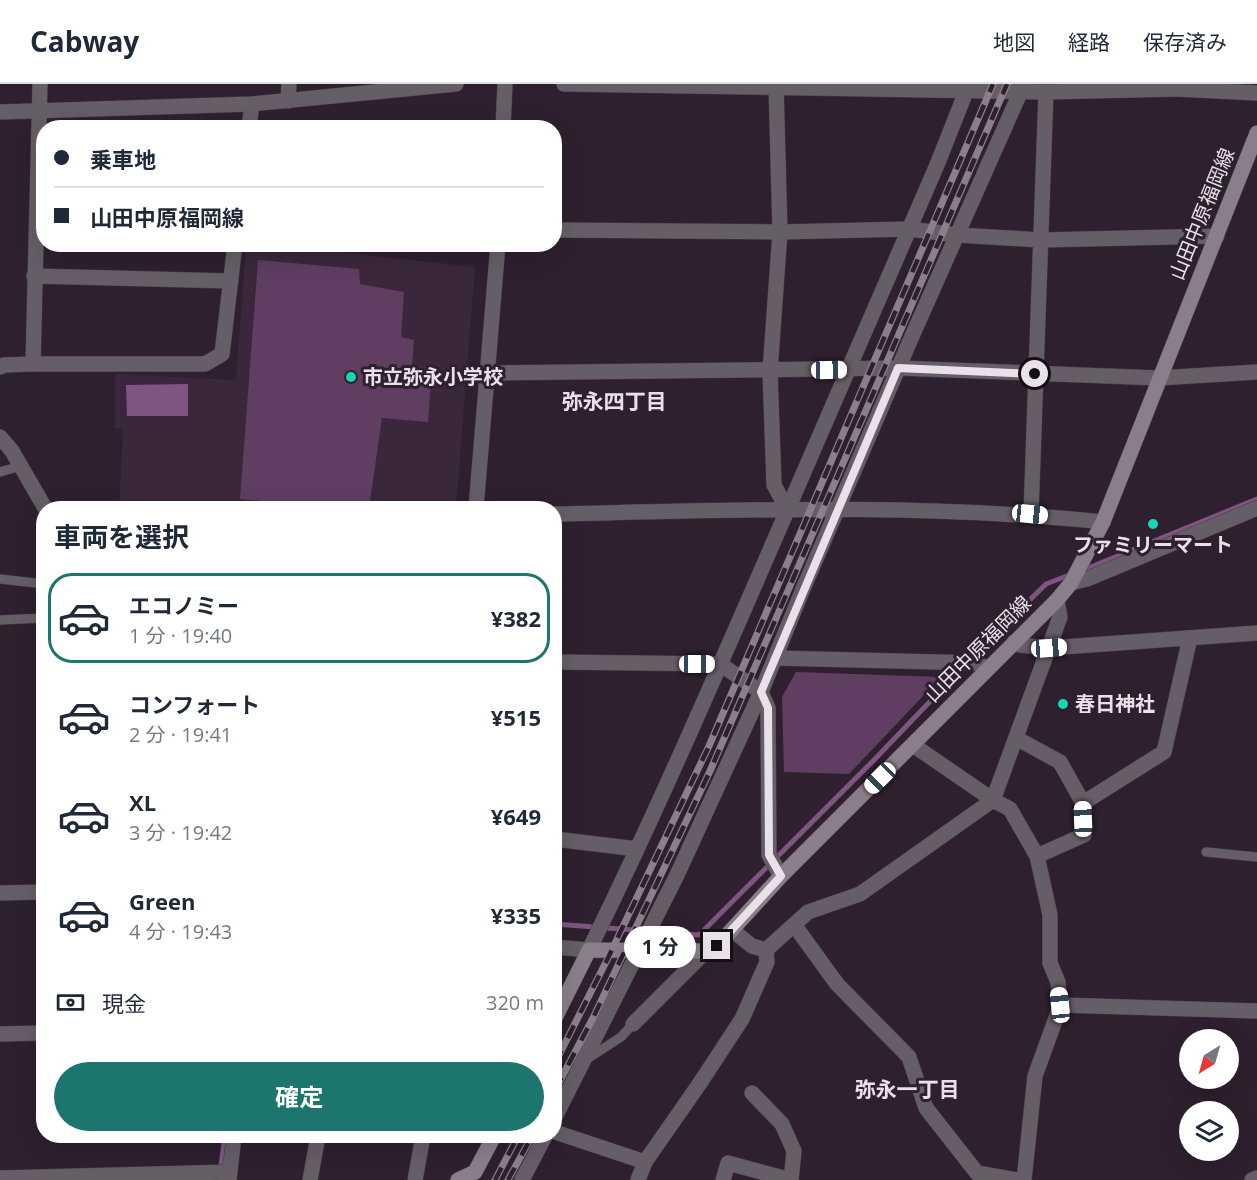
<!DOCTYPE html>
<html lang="ja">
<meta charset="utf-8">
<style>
:root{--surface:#fff;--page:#f2f2f3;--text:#1f2937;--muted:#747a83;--line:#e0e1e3;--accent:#1c766e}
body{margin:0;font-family:"Open Sans","Noto Sans JP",sans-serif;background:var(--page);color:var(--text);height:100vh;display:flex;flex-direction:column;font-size:22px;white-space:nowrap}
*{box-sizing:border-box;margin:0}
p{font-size:20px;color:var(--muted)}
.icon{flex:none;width:33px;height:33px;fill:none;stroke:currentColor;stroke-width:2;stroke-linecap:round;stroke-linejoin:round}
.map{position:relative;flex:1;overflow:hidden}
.drawer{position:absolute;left:36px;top:417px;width:526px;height:642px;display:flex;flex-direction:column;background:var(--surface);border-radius:24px;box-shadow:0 6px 24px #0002}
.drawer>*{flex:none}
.hud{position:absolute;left:36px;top:36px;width:526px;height:132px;border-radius:24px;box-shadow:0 6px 24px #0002;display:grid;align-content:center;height:132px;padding:0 18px;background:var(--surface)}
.needle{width:39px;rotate:217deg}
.tools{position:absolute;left:1179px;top:945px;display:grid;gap:12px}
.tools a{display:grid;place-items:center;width:60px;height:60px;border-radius:50%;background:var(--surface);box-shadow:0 6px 24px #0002;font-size:30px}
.end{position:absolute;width:27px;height:27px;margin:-14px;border:8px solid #e9e0ea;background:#111;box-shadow:0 0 0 3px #111}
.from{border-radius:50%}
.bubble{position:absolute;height:42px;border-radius:21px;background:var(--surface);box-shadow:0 6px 24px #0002;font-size:20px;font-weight:700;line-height:42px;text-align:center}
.car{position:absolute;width:18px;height:36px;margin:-18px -9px;border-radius:8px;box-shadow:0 0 4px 2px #0007;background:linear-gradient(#fff 24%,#345 0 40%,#fff 0 76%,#345 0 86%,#fff 0)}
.hud b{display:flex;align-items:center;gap:21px;height:57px;font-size:22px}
.hud b+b{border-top:2px solid var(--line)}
.hud i{width:15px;height:15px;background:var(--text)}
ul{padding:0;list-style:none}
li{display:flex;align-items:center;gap:18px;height:90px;margin:0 12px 9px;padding:0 6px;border:3px solid transparent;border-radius:24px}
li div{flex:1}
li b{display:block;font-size:22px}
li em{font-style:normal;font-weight:700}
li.on{border-color:var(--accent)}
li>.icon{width:54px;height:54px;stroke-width:1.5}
h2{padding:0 18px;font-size:27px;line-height:72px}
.pay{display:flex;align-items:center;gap:15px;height:66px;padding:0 18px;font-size:22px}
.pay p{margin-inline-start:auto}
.action{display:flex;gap:12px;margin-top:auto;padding:12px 18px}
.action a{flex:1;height:69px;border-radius:36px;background:var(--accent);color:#fff;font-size:24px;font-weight:700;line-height:69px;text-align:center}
header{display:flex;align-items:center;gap:36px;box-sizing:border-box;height:84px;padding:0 30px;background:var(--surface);border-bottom:2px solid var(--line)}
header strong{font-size:28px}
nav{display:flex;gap:33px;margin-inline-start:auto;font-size:21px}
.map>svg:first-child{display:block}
</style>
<header>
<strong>Cabway</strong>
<nav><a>地図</a><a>経路</a><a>保存済み</a></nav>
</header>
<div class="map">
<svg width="1257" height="1096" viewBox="0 0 1257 1096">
<rect width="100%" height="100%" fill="#2e202f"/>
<polygon fill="#3a273b" points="246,161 276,161 475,183 456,424 119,424 123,345 115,344 115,290 236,296"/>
<g fill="#5f3e61">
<polygon points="258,176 359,185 360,200 404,208 401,253 414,256 412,282 432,284 428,338 382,334 369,424 341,424 240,415"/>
<polygon points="796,588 941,593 849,690 784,688 782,613"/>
</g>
<polygon fill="#7e5581" points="188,300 188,332 127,332 126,301"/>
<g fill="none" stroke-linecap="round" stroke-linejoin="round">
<g stroke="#7e5581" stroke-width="5">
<polyline points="1081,487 1257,415"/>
<polyline points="970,575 1046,500 1072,490"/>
<polyline points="555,840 699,851 874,676 964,582"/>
<polyline points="219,1096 225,1052"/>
</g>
<g stroke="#483b49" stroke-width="10">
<g id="service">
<polyline points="0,388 21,382"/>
<polyline points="0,495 44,500"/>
<polyline points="0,536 44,534"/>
<polyline points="1206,768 1257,773"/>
<polyline points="587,975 621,953 633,940"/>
</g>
</g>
<g stroke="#483b49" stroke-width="16">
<g id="minor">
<polyline points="564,0 1046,8"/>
<polyline points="776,0 780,148 770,287 774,401 787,425"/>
<polyline points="1176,0 1176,5 1257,9"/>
<polyline points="288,17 289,0"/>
<polyline points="249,44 252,20"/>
<polyline points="555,146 780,148 909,145 957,151 1041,156 1217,152"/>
<polyline points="34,192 231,197"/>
<polyline points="33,280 40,0"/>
<polyline points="0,283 4,281 33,280 205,280 222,270 235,160"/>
<polyline points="486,289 898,284 1159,294 1257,288"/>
<path d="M555,430C738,426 921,419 1103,438"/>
<polyline points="1031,430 1046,8 1176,5"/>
<polyline points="1071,499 1087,495 1257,424"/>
<polyline points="1014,558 1020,561 1049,564 1257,549"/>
<polyline points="775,574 978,579 987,585"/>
<polyline points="555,578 720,580 761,608 768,624 769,771 781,792"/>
<polyline points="1016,654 1060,678 1083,719"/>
<polyline points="913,661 993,716 1010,725 1037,772 1050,831 1050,879 1058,898 1060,923 1035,992 1024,1096"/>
<polyline points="555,755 637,765"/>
<polyline points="1037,772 1084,751 1083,719 1164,668 1190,554"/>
<polyline points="795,842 837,900 909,973 926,1024 977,1089 1017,1096"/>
<polyline points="766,866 808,828 860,810 993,716 1060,533 1057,516"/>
<polyline points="1060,921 1257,927"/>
<polyline points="633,940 706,867"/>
<polyline points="0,950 44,949"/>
<polyline points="752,1009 782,1040 794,1067 791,1096"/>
<polyline points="555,1048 645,1078"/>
<polyline points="0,1094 230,1088"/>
<polyline points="229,1096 234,1052"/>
<polyline points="310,1096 318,1052"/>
<polyline points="415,1096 423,1052"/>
<polyline points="723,1096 728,1079 791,1096"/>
<polyline points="1252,1096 1257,1094"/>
</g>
</g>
<g stroke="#483b49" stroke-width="16">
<g id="tertiary">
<polyline points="0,28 252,20 456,0"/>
<polyline points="503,44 505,0"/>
<polyline points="0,353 12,367 45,424"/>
<polyline points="476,424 498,160"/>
<polyline points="0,809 44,808"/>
<path d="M555,863L589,866C660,721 723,574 787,427C837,311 887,196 937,81L969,0"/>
<polyline points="555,1033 677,791 761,608 803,505 913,250 1024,0"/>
<polyline points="522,1096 545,1052"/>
<polyline points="638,1096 645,1078 700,999 742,935 767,878 766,866 752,862 732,846"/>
</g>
</g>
<g stroke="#483b49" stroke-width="16">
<g id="secondary">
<polyline points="555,934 589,866 706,867 717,862 781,792 1057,516 1071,499 1103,438 1257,49"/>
<polyline points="458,1096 475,1088 494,1052"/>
</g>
</g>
<use href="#service" stroke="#665e66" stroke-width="9"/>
<use href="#minor" stroke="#665e66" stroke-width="15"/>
<use href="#tertiary" stroke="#665e66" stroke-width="15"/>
<use href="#secondary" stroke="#8a7e8a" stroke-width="15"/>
<g stroke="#8b7f8c" stroke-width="7">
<g id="rail">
<polyline points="555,979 608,874 709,662 993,0"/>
<polyline points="555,1006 593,934 710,687 1007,0"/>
<polyline points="495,1096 518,1052"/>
<polyline points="508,1096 532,1052"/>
</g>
</g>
<use href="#rail" stroke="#2e202f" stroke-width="4.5" stroke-dasharray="14" stroke-linecap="butt"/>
</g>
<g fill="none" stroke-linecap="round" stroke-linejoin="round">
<polyline stroke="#e9e0ea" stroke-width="8" points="717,862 781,792 769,771 768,624 761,608 898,284 1035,290"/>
</g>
<g fill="#19d5b2" stroke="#2e202f" stroke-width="2">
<circle cx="351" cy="293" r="6"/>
<circle cx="1153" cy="440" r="6"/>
<circle cx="1063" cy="620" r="6"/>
</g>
<g text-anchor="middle" stroke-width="6" stroke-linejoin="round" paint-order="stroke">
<g font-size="20" fill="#e9e0ea" stroke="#2e202f">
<text transform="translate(1202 130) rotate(-68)" y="7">山田中原福岡線</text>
<text transform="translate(978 565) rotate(-45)" y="7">山田中原福岡線</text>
</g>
<g font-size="20" font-weight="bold" fill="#e9e0ea" stroke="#2e202f" text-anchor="start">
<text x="363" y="300">市立弥永小学校</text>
<text x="1153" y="468" text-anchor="middle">ファミリーマート</text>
<text x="1075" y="627">春日神社</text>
</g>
<g font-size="21" font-weight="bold" fill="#e9e0ea" stroke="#2e202f">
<text x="614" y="325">弥永四丁目</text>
<text x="907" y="1013">弥永一丁目</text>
</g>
</g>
</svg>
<div class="tools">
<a><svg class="needle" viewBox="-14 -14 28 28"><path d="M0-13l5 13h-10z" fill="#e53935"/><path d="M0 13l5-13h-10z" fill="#747a83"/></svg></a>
<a><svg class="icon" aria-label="layers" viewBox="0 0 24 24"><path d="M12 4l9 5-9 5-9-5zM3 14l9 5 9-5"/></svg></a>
</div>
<i class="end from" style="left:1035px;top:290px"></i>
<i class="end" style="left:717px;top:862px"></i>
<div class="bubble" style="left:624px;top:842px;width:72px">1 分</div>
<i class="car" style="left:829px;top:286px;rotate:89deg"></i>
<i class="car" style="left:1030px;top:430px;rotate:96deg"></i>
<i class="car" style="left:1049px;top:564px;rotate:86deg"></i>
<i class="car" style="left:697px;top:580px;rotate:90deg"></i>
<i class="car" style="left:880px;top:694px;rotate:225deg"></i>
<i class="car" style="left:1083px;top:735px;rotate:358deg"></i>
<i class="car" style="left:1060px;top:921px;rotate:354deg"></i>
<div class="hud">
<b><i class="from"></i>乗車地</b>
<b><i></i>山田中原福岡線</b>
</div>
<section class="drawer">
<h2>車両を選択</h2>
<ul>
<li class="on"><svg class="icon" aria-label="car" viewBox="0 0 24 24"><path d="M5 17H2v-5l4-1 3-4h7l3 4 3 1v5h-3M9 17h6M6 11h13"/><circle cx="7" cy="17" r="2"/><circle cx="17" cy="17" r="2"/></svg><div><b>エコノミー</b><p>1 分 · 19:40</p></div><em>¥382</em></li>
<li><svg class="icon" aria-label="car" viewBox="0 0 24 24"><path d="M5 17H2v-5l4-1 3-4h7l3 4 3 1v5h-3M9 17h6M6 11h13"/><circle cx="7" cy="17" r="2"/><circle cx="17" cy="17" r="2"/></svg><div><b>コンフォート</b><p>2 分 · 19:41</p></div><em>¥515</em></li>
<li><svg class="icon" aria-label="car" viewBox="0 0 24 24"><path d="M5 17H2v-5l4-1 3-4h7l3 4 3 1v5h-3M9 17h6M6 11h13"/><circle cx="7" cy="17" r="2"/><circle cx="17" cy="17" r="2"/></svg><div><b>XL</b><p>3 分 · 19:42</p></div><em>¥649</em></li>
<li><svg class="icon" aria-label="car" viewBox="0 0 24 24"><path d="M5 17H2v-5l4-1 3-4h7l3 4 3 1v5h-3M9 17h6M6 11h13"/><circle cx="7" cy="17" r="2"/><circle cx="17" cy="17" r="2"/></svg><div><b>Green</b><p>4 分 · 19:43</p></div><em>¥335</em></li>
</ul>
<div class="pay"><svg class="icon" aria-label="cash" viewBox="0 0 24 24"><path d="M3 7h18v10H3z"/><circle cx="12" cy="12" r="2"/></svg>現金<p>320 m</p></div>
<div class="action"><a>確定</a></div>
</section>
</div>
